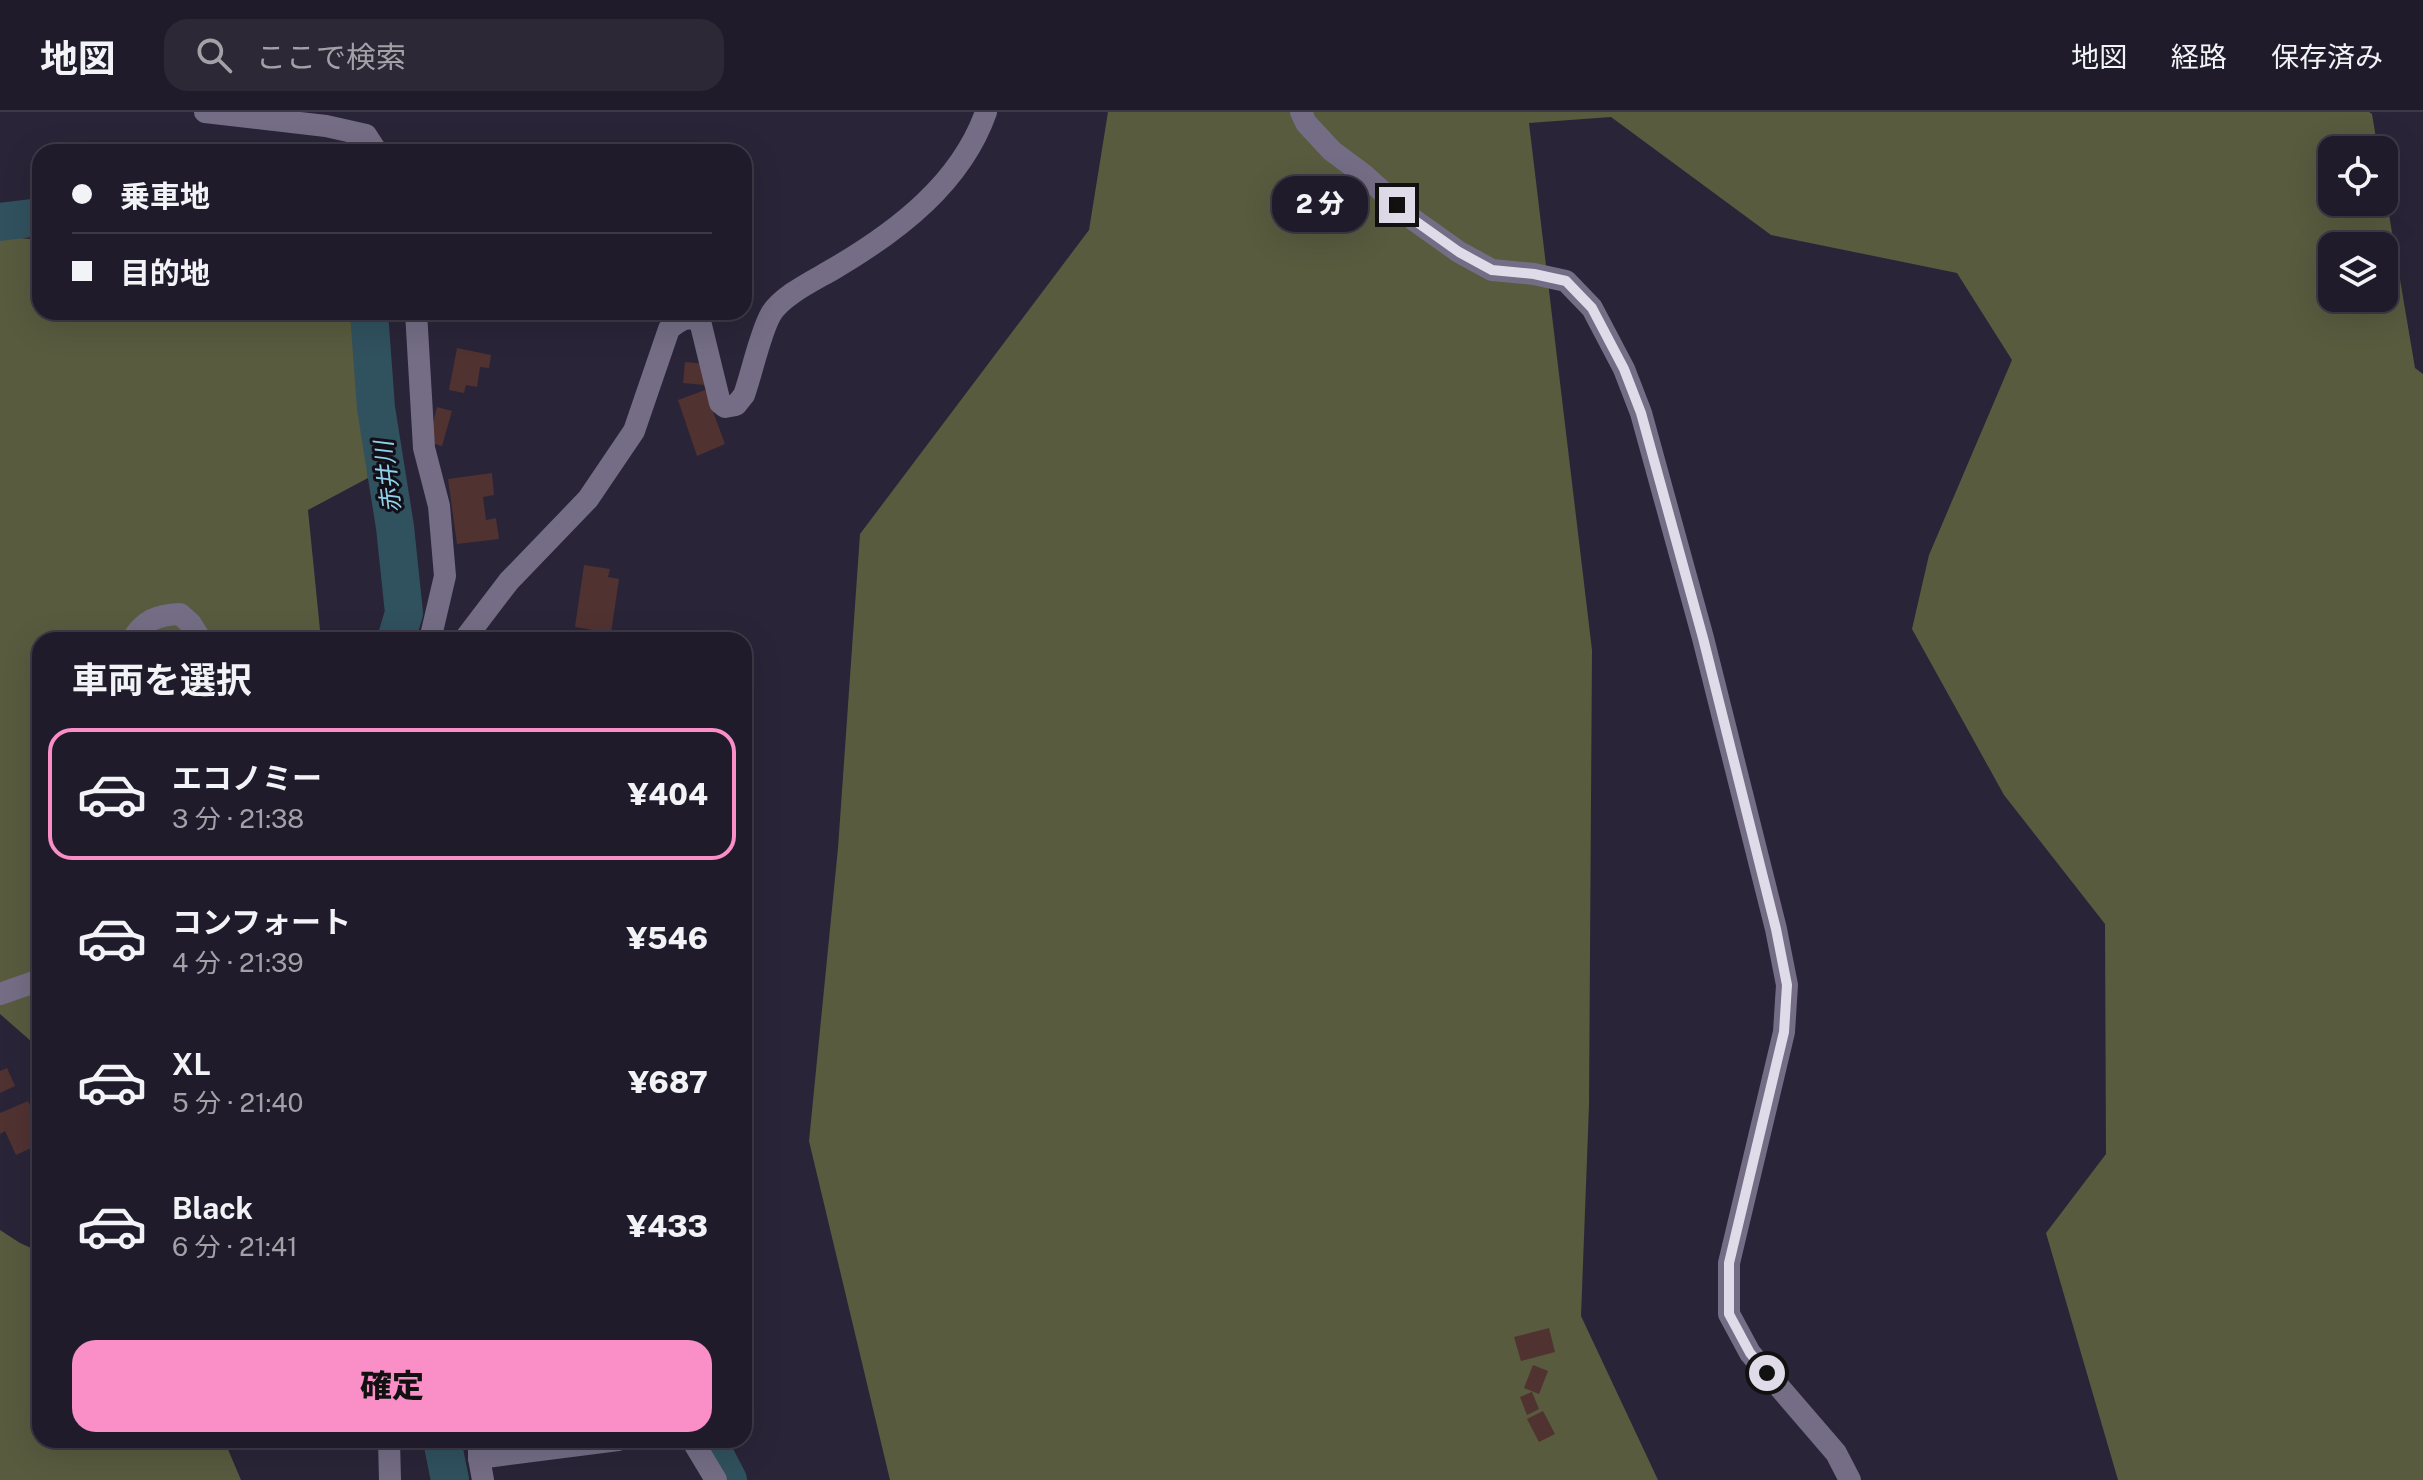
<!DOCTYPE html>
<html lang="ja">
<meta charset="utf-8">
<style>
:root{--surface:#201b2a;--page:#2d2836;--text:#f1f3f6;--muted:#a2a1a8;--line:#3d3947;--accent:#fa8fc7}
body{margin:0;font-family:"Public Sans","Noto Sans JP",sans-serif;background:var(--page);color:var(--text);height:100vh;display:flex;flex-direction:column;font-size:30px;white-space:nowrap}
*{box-sizing:border-box;margin:0}
p{font-size:26px;color:var(--muted)}
.icon{flex:none;width:44px;height:44px;fill:none;stroke:currentColor;stroke-width:2;stroke-linecap:round;stroke-linejoin:round}
.map{position:relative;flex:1;overflow:hidden}
.drawer{position:absolute;left:32px;top:520px;width:720px;height:816px;display:flex;flex-direction:column;background:var(--surface);border-radius:24px;box-shadow:0 8px 32px #0002,0 0 0 2px var(--line)}
.drawer>*{flex:none}
.top-card{position:absolute;left:32px;top:32px;width:720px;height:176px;border-radius:24px;box-shadow:0 8px 32px #0002,0 0 0 2px var(--line);display:grid;align-content:center;height:176px;padding:0 40px;background:var(--surface)}
.tools{position:absolute;left:2318px;top:24px;display:grid;gap:16px}
.tools a{display:grid;place-items:center;width:80px;height:80px;border-radius:16px;background:var(--surface);box-shadow:0 8px 32px #0002,0 0 0 2px var(--line);font-size:40px}
.end{position:absolute;width:36px;height:36px;margin:-18px;border:10px solid #dfdbe9;background:#111;box-shadow:0 0 0 4px #111}
.from{border-radius:50%}
.bubble{position:absolute;height:56px;border-radius:24px;background:var(--surface);box-shadow:0 8px 32px #0002,0 0 0 2px var(--line);font-size:26px;font-weight:800;line-height:56px;text-align:center}
.top-card b{display:flex;align-items:center;gap:28px;height:76px;font-size:30px}
.top-card b+b{border-top:2px solid var(--line)}
.top-card i{width:20px;height:20px;background:var(--text)}
ul{padding:0;list-style:none}
li{display:flex;align-items:center;gap:24px;height:132px;margin:0 16px 12px;padding:0 24px;border:4px solid transparent;border-radius:24px}
li div{flex:1}
li b{display:block;font-size:30px}
li em{font-style:normal;font-weight:800}
li.current{border-color:var(--accent)}
li>.icon{width:72px;height:72px;stroke-width:1.5}
h2{padding:0 40px;font-size:36px;line-height:96px}
.action{display:flex;gap:16px;margin-top:auto;padding:16px 40px}
.action a{flex:1;height:92px;border-radius:24px;background:var(--accent);color:#111;font-size:32px;font-weight:800;line-height:92px;text-align:center}
header{display:flex;align-items:center;gap:48px;box-sizing:border-box;height:112px;padding:0 40px;background:var(--surface);border-bottom:2px solid var(--line)}
header strong{font-size:38px}
nav{display:flex;gap:44px;margin-inline-start:auto;font-size:28px}
.search{width:560px;height:72px;background:var(--page);display:flex;align-items:center;gap:20px;box-sizing:border-box;padding:0 28px;border-radius:24px;color:var(--muted);font-size:30px}
.map>svg:first-child{display:block}
</style>
<header>
<strong>地図</strong>
<div class="search"><svg class="icon" aria-label="search" viewBox="0 0 24 24"><circle cx="10" cy="10" r="6"/><path d="M15 15l6 6"/></svg>ここで検索</div>
<nav><a>地図</a><a>経路</a><a>保存済み</a></nav>
</header>
<div class="map">
<svg width="2423" height="1368" viewBox="0 0 2423 1368">
<rect width="100%" height="100%" fill="#2a2438"/>
<g fill="#585b3e" fill-rule="evenodd">
<path d="M1108,0H2369L2372,2L2378,38H2332V90H2384V73L2415,256L2423,262V1368H2118L2046,1121L2106,1042L2105,812L2004,683L1912,517L1929,443L2012,248L1957,161L1771,123L1611,5L1529,11L1592,538L1589,994L1581,1204L1658,1368H890L809,1029L838,736L860,422L1089,118ZM2332,134H2384V186H2332Z"/>
<polygon points="0,124 40,128 40,200 354,200 368,366 308,398 321,528 40,528 40,937 0,902"/>
<polygon points="0,1118 20,1131 40,1140 40,1328 224,1328 241,1368 0,1368"/>
</g>
<g fill="none" stroke-linecap="round" stroke-linejoin="round">
<g stroke="#30515e" stroke-width="38">
<polyline points="0,110 40,105"/>
<polyline points="369,200 376,296 395,415 404,501 396,528"/>
<polyline points="442,1328 450,1368"/>
<polyline points="707,1328 728,1368"/>
</g>
</g>
<g fill="#503231">
<polygon points="457,236 491,243 489,256 480,255 477,275 466,273 464,281 449,278"/>
<polygon points="685,250 707,252 705,273 683,271"/>
<polygon points="705,278 725,332 697,344 678,288"/>
<polygon points="437,295 452,299 442,334 428,330"/>
<polygon points="492,361 494,383 483,385 486,408 496,406 499,427 457,432 448,367"/>
<polygon points="584,453 610,457 608,465 619,467 611,521 575,515"/>
<polygon points="7,956 15,974 0,981 0,959"/>
<polygon points="28,989 40,1016 40,1032 16,1043 5,1019 0,1022 0,1001"/>
<polygon points="1549,1216 1555,1240 1521,1249 1514,1225"/>
<polygon points="1533,1253 1548,1259 1539,1282 1524,1276"/>
<polygon points="1532,1280 1539,1297 1527,1303 1520,1285"/>
<polygon points="1543,1299 1555,1322 1539,1330 1527,1307"/>
</g>
<g fill="none" stroke-linecap="round" stroke-linejoin="round">
<g stroke="#746d85" stroke-width="22">
<polyline points="205,0 326,14 366,23 377,40"/>
<polyline points="1301,0 1306,11 1332,39 1363,62 1414,108 1459,140 1492,158 1534,162 1566,169 1592,196 1624,257 1641,301 1703,526 1776,817 1787,873 1784,920 1729,1151 1729,1202 1750,1241 1836,1341 1850,1368"/>
<polyline points="416,200 424,336 439,394 445,464 430,528"/>
<path d="M132,528C144,508 157,503 180,502L191,512L201,528"/>
<path d="M464,528L509,469L588,387L634,319L669,217C680,208 687,203 700,209L720,291L725,295L736,293L744,283C752,261 760,221 771,202C782,183 817,167 835,156C898,119 961,71 986,0"/>
<polyline points="0,882 40,868"/>
<polyline points="389,1328 390,1368"/>
<polyline points="479,1328 479,1346 483,1368"/>
<polyline points="692,1328 716,1368"/>
<polyline points="479,1346 618,1328"/>
</g>
</g>
<g fill="none" stroke-linecap="round" stroke-linejoin="round">
<polyline stroke="#dfdbe9" stroke-width="10" points="1397,93 1414,108 1459,140 1492,158 1534,162 1566,169 1592,196 1624,257 1641,301 1703,526 1776,817 1787,873 1784,920 1729,1151 1729,1202 1750,1241 1767,1261"/>
</g>
<g text-anchor="middle" stroke-width="6" stroke-linejoin="round" paint-order="stroke">
<g font-size="24" font-style="italic" fill="#91d2eb" stroke="#120f18">
<text transform="translate(388 365) rotate(-97)" y="8">赤井川</text>
</g>
</g>
</svg>
<div class="tools">
<a><svg class="icon" aria-label="locate" viewBox="0 0 24 24"><circle cx="12" cy="12" r="6"/><path d="M12 2v4M12 18v4M2 12h4M18 12h4"/></svg></a>
<a><svg class="icon" aria-label="layers" viewBox="0 0 24 24"><path d="M12 4l9 5-9 5-9-5zM3 14l9 5 9-5"/></svg></a>
</div>
<i class="end from" style="left:1767px;top:1261px"></i>
<i class="end" style="left:1397px;top:93px"></i>
<div class="bubble" style="left:1272px;top:64px;width:96px">2 分</div>
<div class="top-card">
<b><i class="from"></i>乗車地</b>
<b><i></i>目的地</b>
</div>
<section class="drawer">
<h2>車両を選択</h2>
<ul>
<li class="current"><svg class="icon" aria-label="car" viewBox="0 0 24 24"><path d="M5 17H2v-5l4-1 3-4h7l3 4 3 1v5h-3M9 17h6M6 11h13"/><circle cx="7" cy="17" r="2"/><circle cx="17" cy="17" r="2"/></svg><div><b>エコノミー</b><p>3 分 · 21:38</p></div><em>¥404</em></li>
<li><svg class="icon" aria-label="car" viewBox="0 0 24 24"><path d="M5 17H2v-5l4-1 3-4h7l3 4 3 1v5h-3M9 17h6M6 11h13"/><circle cx="7" cy="17" r="2"/><circle cx="17" cy="17" r="2"/></svg><div><b>コンフォート</b><p>4 分 · 21:39</p></div><em>¥546</em></li>
<li><svg class="icon" aria-label="car" viewBox="0 0 24 24"><path d="M5 17H2v-5l4-1 3-4h7l3 4 3 1v5h-3M9 17h6M6 11h13"/><circle cx="7" cy="17" r="2"/><circle cx="17" cy="17" r="2"/></svg><div><b>XL</b><p>5 分 · 21:40</p></div><em>¥687</em></li>
<li><svg class="icon" aria-label="car" viewBox="0 0 24 24"><path d="M5 17H2v-5l4-1 3-4h7l3 4 3 1v5h-3M9 17h6M6 11h13"/><circle cx="7" cy="17" r="2"/><circle cx="17" cy="17" r="2"/></svg><div><b>Black</b><p>6 分 · 21:41</p></div><em>¥433</em></li>
</ul>
<div class="action"><a>確定</a></div>
</section>
</div>
